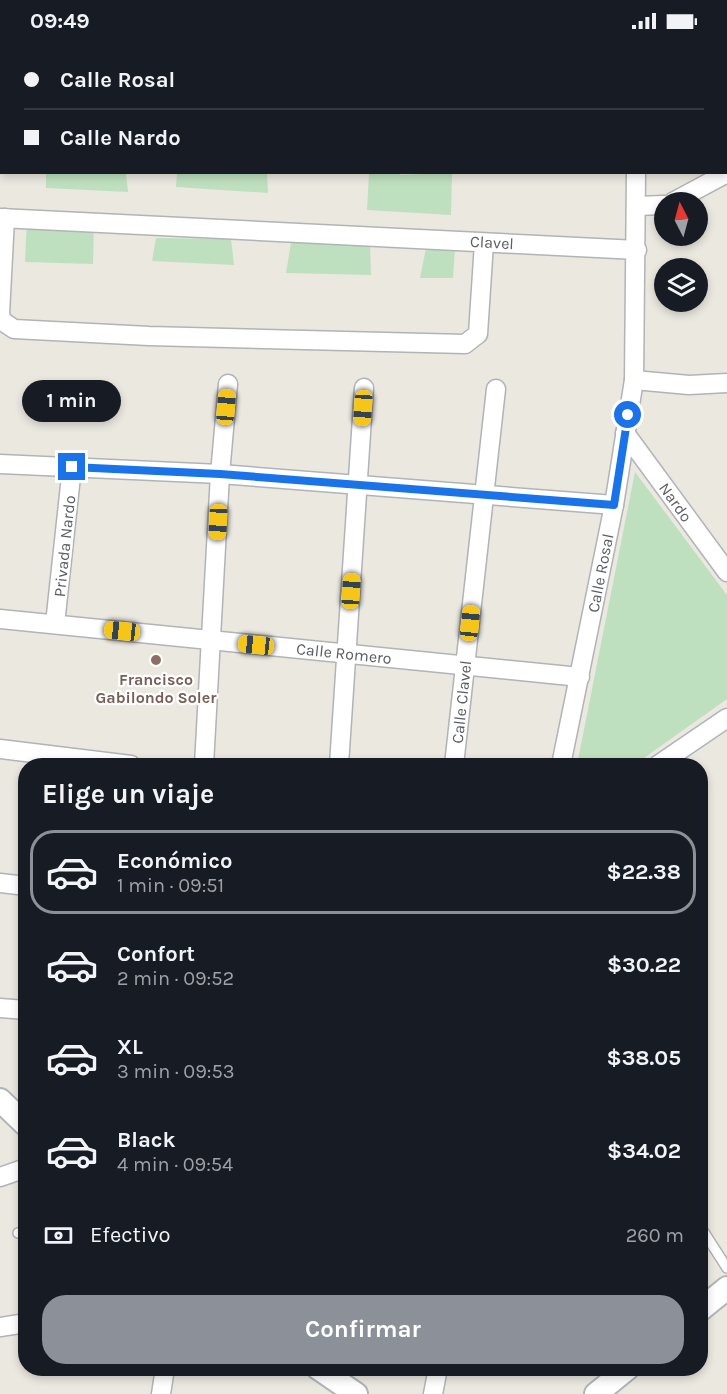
<!DOCTYPE html>
<html lang="es">
<meta charset="utf-8">
<style>
:root{--surface:#171b24;--page:#20242c;--text:#f1f3f6;--muted:#9ea1a6;--line:#363941;--accent:#8c9099}
body{margin:0;font-family:Karla,sans-serif;background:var(--page);color:var(--text);height:100vh;display:flex;flex-direction:column;font-size:22px;white-space:nowrap}
*{box-sizing:border-box;margin:0}
p{font-size:20px;color:var(--muted)}
.icon{flex:none;width:33px;height:33px;fill:none;stroke:currentColor;stroke-width:2;stroke-linecap:round;stroke-linejoin:round}
.map{position:relative;flex:1;overflow:hidden}
.panel{position:absolute;left:18px;top:716px;width:690px;height:618px;display:flex;flex-direction:column;background:var(--surface);border-radius:24px;box-shadow:0 3px 9px #0003}
.panel>*{flex:none}
.guide{position:absolute;left:0px;top:0px;width:728px;height:132px;box-shadow:0 3px 9px #0003;display:grid;align-content:center;height:132px;padding:0 24px;background:var(--surface)}
.needle{width:39px;rotate:354deg}
.fabs{position:absolute;left:654px;top:150px;display:grid;gap:12px}
.fabs a{display:grid;place-items:center;width:54px;height:54px;border-radius:50%;background:var(--surface);box-shadow:0 3px 9px #0003;font-size:30px}
.end{position:absolute;width:27px;height:27px;margin:-14px;border:8px solid #1a73e8;background:#fff;box-shadow:0 0 0 3px #fff}
.from{border-radius:50%}
.bubble{position:absolute;height:42px;border-radius:21px;background:var(--surface);box-shadow:0 3px 9px #0003;font-size:20px;font-weight:700;line-height:42px;text-align:center}
.car{position:absolute;width:18px;height:36px;margin:-18px -9px;border-radius:8px;box-shadow:0 0 4px 2px #0007;background:linear-gradient(#f5c518 24%,#345 0 40%,#f5c518 0 76%,#345 0 86%,#f5c518 0)}
.guide b{display:flex;align-items:center;gap:21px;height:57px;font-size:22px}
.guide b+b{border-top:2px solid var(--line)}
.guide i{width:15px;height:15px;background:var(--text)}
ul{padding:0;list-style:none}
li{display:flex;align-items:center;gap:18px;height:84px;margin:0 12px 9px;padding:0 12px;border:3px solid transparent;border-radius:24px}
li div{flex:1}
li b{display:block;font-size:22px}
li em{font-style:normal;font-weight:700}
li.selected{border-color:var(--accent)}
li>.icon{width:54px;height:54px;stroke-width:1.5}
h2{padding:0 24px;font-size:27px;line-height:72px}
.pay{display:flex;align-items:center;gap:15px;height:66px;padding:0 24px;font-size:22px}
.pay p{margin-inline-start:auto}
.primary-button{display:flex;gap:12px;margin-top:auto;padding:12px 24px}
.primary-button a{flex:1;height:69px;border-radius:24px;background:var(--accent);color:#fff;font-size:24px;font-weight:700;line-height:69px;text-align:center}
.status{display:flex;justify-content:space-between;align-items:center;height:42px;padding:0 30px;background:var(--surface);direction:ltr}
.status svg{height:16px;fill:currentColor}
.map>svg:first-child{display:block}
</style>
<div class="status"><b>09:49</b><svg viewBox="0 0 49 12"><path d="M0 12V9h3v3zM5 12V6h3v6zM10 12V3h3v9zM15 12V0h3v12zM26 1h20v11H26zM47 4h2v5h-2z"/></svg></div>
<div class="map">
<svg width="727" height="1352" viewBox="0 0 727 1352">
<rect width="100%" height="100%" fill="#ebe8e0"/>
<g fill="#bfe0bf">
<polygon points="46,131 126,131 128,150 46,146"/>
<polygon points="177,131 267,131 268,151 176,145"/>
<polygon points="369,131 399,131 400,133 452,131 451,173 367,168"/>
<polygon points="27,177 94,181 93,222 25,220"/>
<polygon points="156,196 231,197 234,223 152,219"/>
<polygon points="291,201 370,202 371,233 286,231"/>
<polygon points="426,206 455,206 453,236 420,236"/>
<polygon points="635,430 727,553 727,657 634,723 577,723"/>
</g>
<g fill="none" stroke-linecap="round" stroke-linejoin="round">
<g stroke="#b1b3b7" stroke-width="12">
<g id="service">
<polyline points="700,1184 727,1226"/>
<polyline points="18,1191 26,1190"/>
</g>
</g>
<g stroke="#b1b3b7" stroke-width="21">
<g id="minor">
<polyline points="637,0 637,2"/>
<polyline points="726,20 727,19"/>
<polyline points="673,160 727,131"/>
<polyline points="636,164 664,163"/>
<polyline points="0,176 637,208"/>
<polyline points="5,176 0,272 2,279 14,287 149,294 465,302 478,292 484,201"/>
<polyline points="634,338 689,343 727,341"/>
<polyline points="625,391 727,530"/>
<polyline points="0,422 220,432 614,463"/>
<polyline points="0,577 580,635"/>
<polyline points="55,582 72,425"/>
<polyline points="0,707 131,723"/>
<polyline points="204,723 220,432 228,342"/>
<polyline points="339,723 364,346"/>
<polyline points="454,723 496,347"/>
<polyline points="561,723 614,463 634,338 636,130"/>
<polyline points="658,723 727,676"/>
<polyline points="0,841 26,844"/>
<polyline points="0,966 26,968"/>
<polyline points="0,1135 26,1126"/>
<polyline points="0,1285 26,1281"/>
<polyline points="161,1352 165,1326"/>
<polyline points="433,1352 438,1326"/>
</g>
</g>
<g stroke="#b1b3b7" stroke-width="26">
<g id="tertiary">
<polyline points="0,1058 26,1083"/>
<polyline points="700,1268 727,1246"/>
<polyline points="318,1326 356,1352"/>
<polyline points="596,1352 628,1326"/>
</g>
</g>
<use href="#service" stroke="#fff" stroke-width="9"/>
<use href="#minor" stroke="#fff" stroke-width="18"/>
<use href="#tertiary" stroke="#fff" stroke-width="22"/>
</g>
<g fill="none" stroke-linecap="round" stroke-linejoin="round">
<polyline stroke="#1a73e8" stroke-width="8" points="72,425 220,432 614,463 628,373"/>
</g>
<circle fill="#8d6e63" stroke="#fff" stroke-width="2" cx="156" cy="618" r="6"/>
<g text-anchor="middle" stroke-width="4.5" stroke-linejoin="round" paint-order="stroke">
<g font-size="16" fill="#595c60" stroke="#fff">
<text transform="translate(492 200) rotate(3)" y="6">Clavel</text>
<text transform="translate(676 460) rotate(54)" y="6">Nardo</text>
<text transform="translate(64 504) rotate(-84)" y="6">Privada Nardo</text>
<text transform="translate(600 531) rotate(-79)" y="6">Calle Rosal</text>
<text transform="translate(344 611) rotate(6)" y="6">Calle Romero</text>
<text transform="translate(461 660) rotate(-84)" y="6">Calle Clavel</text>
</g>
<g font-size="16" font-weight="bold" fill="#785e54" stroke="#fff">
<text x="156" y="643">Francisco<tspan x="156" dy="18">Gabilondo Soler</tspan></text>
</g>
</g>
</svg>
<div class="fabs">
<a><svg class="needle" viewBox="-14 -14 28 28"><path d="M0-13l5 13h-10z" fill="#e53935"/><path d="M0 13l5-13h-10z" fill="#9ea1a6"/></svg></a>
<a><svg class="icon" aria-label="layers" viewBox="0 0 24 24"><path d="M12 4l9 5-9 5-9-5zM3 14l9 5 9-5"/></svg></a>
</div>
<i class="end from" style="left:628px;top:373px"></i>
<i class="end" style="left:72px;top:425px"></i>
<div class="bubble" style="left:22px;top:338px;width:99px">1 min</div>
<i class="car" style="left:226px;top:365px;rotate:5deg"></i>
<i class="car" style="left:363px;top:366px;rotate:184deg"></i>
<i class="car" style="left:218px;top:480px;rotate:183deg"></i>
<i class="car" style="left:351px;top:549px;rotate:4deg"></i>
<i class="car" style="left:470px;top:581px;rotate:6deg"></i>
<i class="car" style="left:122px;top:589px;rotate:276deg"></i>
<i class="car" style="left:256px;top:603px;rotate:276deg"></i>
<div class="guide">
<b><i class="from"></i>Calle Rosal</b>
<b><i></i>Calle Nardo</b>
</div>
<section class="panel">
<h2>Elige un viaje</h2>
<ul>
<li class="selected"><svg class="icon" aria-label="car" viewBox="0 0 24 24"><path d="M5 17H2v-5l4-1 3-4h7l3 4 3 1v5h-3M9 17h6M6 11h13"/><circle cx="7" cy="17" r="2"/><circle cx="17" cy="17" r="2"/></svg><div><b>Económico</b><p>1 min · 09:51</p></div><em>$22.38</em></li>
<li><svg class="icon" aria-label="car" viewBox="0 0 24 24"><path d="M5 17H2v-5l4-1 3-4h7l3 4 3 1v5h-3M9 17h6M6 11h13"/><circle cx="7" cy="17" r="2"/><circle cx="17" cy="17" r="2"/></svg><div><b>Confort</b><p>2 min · 09:52</p></div><em>$30.22</em></li>
<li><svg class="icon" aria-label="car" viewBox="0 0 24 24"><path d="M5 17H2v-5l4-1 3-4h7l3 4 3 1v5h-3M9 17h6M6 11h13"/><circle cx="7" cy="17" r="2"/><circle cx="17" cy="17" r="2"/></svg><div><b>XL</b><p>3 min · 09:53</p></div><em>$38.05</em></li>
<li><svg class="icon" aria-label="car" viewBox="0 0 24 24"><path d="M5 17H2v-5l4-1 3-4h7l3 4 3 1v5h-3M9 17h6M6 11h13"/><circle cx="7" cy="17" r="2"/><circle cx="17" cy="17" r="2"/></svg><div><b>Black</b><p>4 min · 09:54</p></div><em>$34.02</em></li>
</ul>
<div class="pay"><svg class="icon" aria-label="cash" viewBox="0 0 24 24"><path d="M3 7h18v10H3z"/><circle cx="12" cy="12" r="2"/></svg>Efectivo<p>260 m</p></div>
<div class="primary-button"><a>Confirmar</a></div>
</section>
</div>
